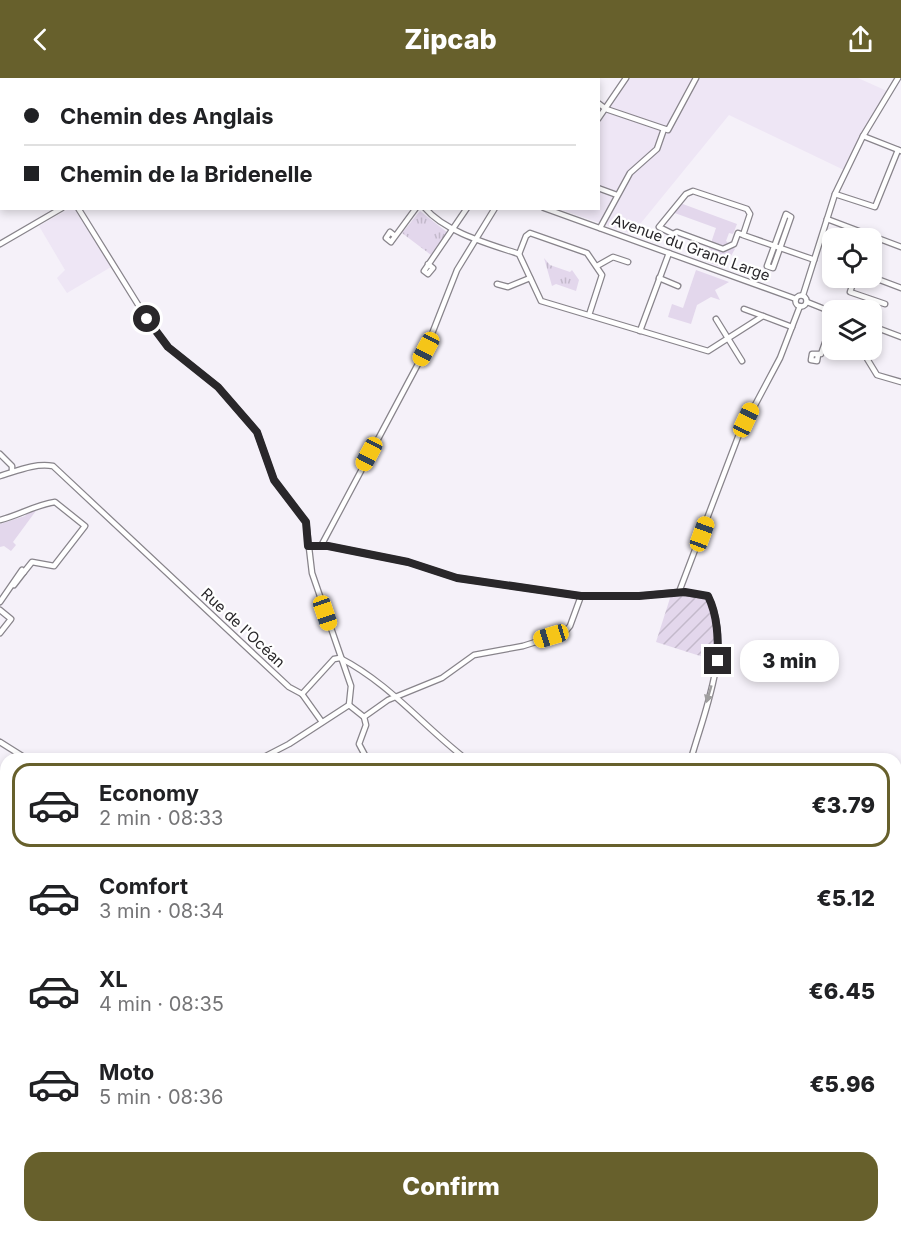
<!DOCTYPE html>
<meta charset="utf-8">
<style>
:root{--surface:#fff;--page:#f6f6f6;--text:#202124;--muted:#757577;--line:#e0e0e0;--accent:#67602c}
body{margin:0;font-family:Inter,sans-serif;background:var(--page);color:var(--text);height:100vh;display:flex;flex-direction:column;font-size:22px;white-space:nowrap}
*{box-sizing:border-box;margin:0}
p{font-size:20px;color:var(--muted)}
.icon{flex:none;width:33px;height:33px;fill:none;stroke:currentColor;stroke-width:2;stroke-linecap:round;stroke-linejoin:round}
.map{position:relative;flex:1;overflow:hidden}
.side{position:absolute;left:0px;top:675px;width:902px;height:480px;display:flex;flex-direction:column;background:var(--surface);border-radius:18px 18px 0 0;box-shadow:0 3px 9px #0003}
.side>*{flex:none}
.banner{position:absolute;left:0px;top:0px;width:600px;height:132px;box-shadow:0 3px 9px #0003;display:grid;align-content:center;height:132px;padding:0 24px;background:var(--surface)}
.buttons{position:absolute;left:822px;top:150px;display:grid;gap:12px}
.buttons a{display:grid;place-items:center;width:60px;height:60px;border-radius:12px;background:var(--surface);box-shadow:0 3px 9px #0003;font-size:30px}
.end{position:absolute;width:27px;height:27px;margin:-14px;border:8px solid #29272a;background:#fff;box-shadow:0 0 0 3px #fff}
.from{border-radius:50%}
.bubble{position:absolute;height:42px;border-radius:18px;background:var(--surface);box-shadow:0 3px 9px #0003;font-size:20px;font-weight:800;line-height:42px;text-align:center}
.car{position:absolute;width:18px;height:36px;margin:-18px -9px;border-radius:8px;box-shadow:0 0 4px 2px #0007;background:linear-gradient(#f5c518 24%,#345 0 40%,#f5c518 0 76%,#345 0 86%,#f5c518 0)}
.banner b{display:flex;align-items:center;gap:21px;height:57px;font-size:22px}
.banner b+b{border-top:2px solid var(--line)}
.banner i{width:15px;height:15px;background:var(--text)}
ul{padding:10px 0 0;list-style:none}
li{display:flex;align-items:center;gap:18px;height:84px;margin:0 12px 9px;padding:0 12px;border:3px solid transparent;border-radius:18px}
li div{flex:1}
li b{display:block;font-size:22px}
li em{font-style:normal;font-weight:800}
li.on{border-color:var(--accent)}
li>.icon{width:54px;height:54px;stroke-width:1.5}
.action{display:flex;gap:12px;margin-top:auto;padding:12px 24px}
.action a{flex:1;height:69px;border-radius:18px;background:var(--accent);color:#fff;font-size:24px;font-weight:800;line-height:69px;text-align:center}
header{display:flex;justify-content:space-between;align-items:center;height:78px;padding:0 24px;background:var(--accent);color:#fff;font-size:27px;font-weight:800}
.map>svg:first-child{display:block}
</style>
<header><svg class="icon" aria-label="back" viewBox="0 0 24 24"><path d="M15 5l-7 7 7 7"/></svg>Zipcab<svg class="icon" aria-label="share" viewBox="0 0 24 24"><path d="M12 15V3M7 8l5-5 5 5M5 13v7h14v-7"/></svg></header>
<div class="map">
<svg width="901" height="1155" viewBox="0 0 901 1155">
<defs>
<pattern id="forest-firs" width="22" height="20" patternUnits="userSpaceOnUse" patternTransform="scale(1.5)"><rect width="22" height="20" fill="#e3d7ec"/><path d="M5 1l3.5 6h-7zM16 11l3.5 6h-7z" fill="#c3b9cb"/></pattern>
<pattern id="park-tufts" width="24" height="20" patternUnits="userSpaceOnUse" patternTransform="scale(1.5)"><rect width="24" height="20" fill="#e3d7ec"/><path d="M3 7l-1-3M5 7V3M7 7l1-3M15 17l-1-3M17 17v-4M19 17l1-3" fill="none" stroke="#c3b9cb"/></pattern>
<pattern id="garden-furrows" width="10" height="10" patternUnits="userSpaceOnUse" patternTransform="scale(1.5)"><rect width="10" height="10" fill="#e3d7ec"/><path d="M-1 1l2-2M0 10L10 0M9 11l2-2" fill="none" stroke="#c3b9cb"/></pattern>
</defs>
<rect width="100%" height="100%" fill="#f5f1f9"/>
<g fill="#eee6f5">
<polygon points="624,0 858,0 887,13 855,69 846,93 729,37 632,156 559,131 598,130 599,23 608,24"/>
<polygon points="70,130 75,131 111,189 67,215 57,200 65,192 39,148"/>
</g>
<g fill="#e3d7ec">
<polygon points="680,125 737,146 733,156 729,155 726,163 735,171 724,190 705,183 716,150 672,134"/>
<polygon points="696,192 729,204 715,212 720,222 711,219 697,227 691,246 668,239 672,226 683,230"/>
<polygon points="38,430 13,464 16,467 11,473 4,468 0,469 0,446 25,438 29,432"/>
<polygon points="769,1149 811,1149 820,1155 772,1155"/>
</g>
<g fill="url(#forest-firs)">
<polygon points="6,1050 6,1133 0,1127 0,1057"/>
<polygon points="23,1149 227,1149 225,1155 29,1155"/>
</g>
<g fill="url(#park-tufts)">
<polygon points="420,133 448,155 431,177 402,155"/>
<polygon points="544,180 550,187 570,194 572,192 579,202 576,213 556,206 552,208"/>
</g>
<path fill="url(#garden-furrows)" d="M686,515C691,516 699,516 704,519C717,528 716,568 716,583L656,564L671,517Z"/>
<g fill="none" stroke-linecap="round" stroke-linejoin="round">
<g stroke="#88848b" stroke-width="7">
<g id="minor">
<polyline points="58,0 58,2"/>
<polyline points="370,0 371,2"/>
<polyline points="495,0 496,2"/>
<polyline points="416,2 420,0"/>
<polyline points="585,2 586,0"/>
<polyline points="598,25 606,31 668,52 696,0"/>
<polyline points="598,41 626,0"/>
<polyline points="863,58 901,73"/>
<polyline points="598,110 617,117"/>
<polyline points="835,116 875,129 898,72"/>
<polyline points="78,130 147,241 168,269 218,309 257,354 274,402 306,444 312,495 351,608 349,627"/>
<path d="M425,130C445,154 489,166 519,176L541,223L708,273L763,238L792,249"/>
<polyline points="544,130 796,221"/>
<polygon points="786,136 791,139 773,190 767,188"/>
<polyline points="827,141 901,169"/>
<polyline points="600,150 630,95 657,71 664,51"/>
<polyline points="743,157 750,136 747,131 693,113 686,116 659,149 673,156 677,154 723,171 734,166 738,155 743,157 812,181 814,182"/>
<polyline points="395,158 390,154 386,160 391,164 416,130"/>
<polyline points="0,166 62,130"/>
<polyline points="519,176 526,158 530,155 587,175 602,197 589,237"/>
<polyline points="428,186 433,190 428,196 424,193 467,130"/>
<polyline points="597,188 613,179 628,184"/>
<polyline points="872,199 901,210"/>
<polyline points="659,200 678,208"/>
<polyline points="855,200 850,214 885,226"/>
<polyline points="497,206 508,209 530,200"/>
<polyline points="803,217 835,116 863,58 898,0"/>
<circle cx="801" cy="223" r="5.5"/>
<polyline points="807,224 832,234"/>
<polyline points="744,231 763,238"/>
<path d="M830,233C827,244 821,257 832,264"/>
<polyline points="716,241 742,283"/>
<polyline points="872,248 901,259"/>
<polyline points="640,253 669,175"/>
<polyline points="855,272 866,279 877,297 901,304"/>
<polyline points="818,277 817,283 811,282 812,276 821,276 827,259"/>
<polyline points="0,376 12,388 12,392"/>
<path d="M0,398C17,393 34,385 53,388L289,609L302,616L334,581L340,580C389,605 423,648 466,681"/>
<path d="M0,442C20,437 35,427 55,424L85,448L54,488L32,484L24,494L22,492L0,524"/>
<polyline points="308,468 328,468 408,484 457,500 581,518"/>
<polyline points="321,468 426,271 457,192 495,130"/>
<polyline points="14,507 24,494"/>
<path d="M679,514L708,518C733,569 705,631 691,681"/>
<polyline points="0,532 11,541 0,555"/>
<polyline points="302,616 322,644"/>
<polyline points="364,639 366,647 359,666 367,681"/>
<polyline points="0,664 27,681"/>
<polyline points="260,681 289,666 349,627 364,639 388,622 442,600 474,577 523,568 564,555 570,548 581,518 639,518 679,514 738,359 780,280 800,228"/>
<polyline points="896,853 901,856"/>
<polyline points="0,940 6,946"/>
<polyline points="0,1057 6,1050"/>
<polyline points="896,1067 901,1066"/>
<polyline points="0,1123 6,1128"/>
<polyline points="896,1144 901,1130"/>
<polyline points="28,1149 35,1155"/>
<polyline points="518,1149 540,1153"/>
<polyline points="744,1149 747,1155"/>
<polyline points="816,1149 824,1155"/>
<polyline points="445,1155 447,1149"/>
<polyline points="507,1155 508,1149"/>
<polyline points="699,1155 719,1149"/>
<polyline points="891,1155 893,1149"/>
</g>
</g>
<use href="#minor" stroke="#fff" stroke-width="4.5"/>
</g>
<defs><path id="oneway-solid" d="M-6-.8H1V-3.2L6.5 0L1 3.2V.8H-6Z" transform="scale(1.5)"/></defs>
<use fill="#9f9e9f" href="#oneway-solid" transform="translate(709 616) rotate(106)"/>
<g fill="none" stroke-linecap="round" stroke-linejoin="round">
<path stroke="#29272a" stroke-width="8" d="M147,241L168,269L218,309L257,354L274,402L306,444L308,468H328L408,484L457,500L581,518H639L685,514L708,518C718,538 718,561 718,583"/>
</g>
<g text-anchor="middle" stroke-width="4.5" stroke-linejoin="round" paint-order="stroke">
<g font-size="15" fill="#29272a" stroke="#fff">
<text transform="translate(691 170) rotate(20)" y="5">Avenue du Grand Large</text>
<text transform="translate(243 550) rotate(43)" y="5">Rue de l'Océan</text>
</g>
</g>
</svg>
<div class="buttons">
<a><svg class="icon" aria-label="locate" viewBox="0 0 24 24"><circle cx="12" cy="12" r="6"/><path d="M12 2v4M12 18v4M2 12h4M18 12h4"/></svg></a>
<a><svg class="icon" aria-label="layers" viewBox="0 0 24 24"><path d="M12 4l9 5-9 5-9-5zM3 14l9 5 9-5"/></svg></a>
</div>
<i class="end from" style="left:147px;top:241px"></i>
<i class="end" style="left:718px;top:583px"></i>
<div class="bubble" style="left:740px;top:562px;width:99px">3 min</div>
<i class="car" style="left:426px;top:271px;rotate:208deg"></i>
<i class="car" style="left:746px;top:342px;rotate:25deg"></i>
<i class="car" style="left:369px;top:376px;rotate:208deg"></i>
<i class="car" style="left:702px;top:456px;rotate:20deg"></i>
<i class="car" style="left:325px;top:535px;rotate:161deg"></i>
<i class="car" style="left:551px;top:558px;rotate:253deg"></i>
<div class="banner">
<b><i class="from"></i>Chemin des Anglais</b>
<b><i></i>Chemin de la Bridenelle</b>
</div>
<section class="side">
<ul>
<li class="on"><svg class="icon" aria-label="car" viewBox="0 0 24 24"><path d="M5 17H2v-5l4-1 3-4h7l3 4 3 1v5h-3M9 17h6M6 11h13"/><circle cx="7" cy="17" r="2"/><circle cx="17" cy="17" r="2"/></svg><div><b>Economy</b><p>2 min · 08:33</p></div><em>€3.79</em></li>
<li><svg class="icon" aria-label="car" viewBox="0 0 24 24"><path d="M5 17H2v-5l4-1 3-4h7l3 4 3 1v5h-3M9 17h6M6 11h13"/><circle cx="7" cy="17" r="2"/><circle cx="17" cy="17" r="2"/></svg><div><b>Comfort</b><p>3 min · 08:34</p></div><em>€5.12</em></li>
<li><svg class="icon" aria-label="car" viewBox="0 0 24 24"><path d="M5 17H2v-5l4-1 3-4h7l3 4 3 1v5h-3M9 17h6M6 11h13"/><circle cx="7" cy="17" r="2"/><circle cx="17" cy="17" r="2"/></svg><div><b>XL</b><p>4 min · 08:35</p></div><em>€6.45</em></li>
<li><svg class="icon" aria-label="car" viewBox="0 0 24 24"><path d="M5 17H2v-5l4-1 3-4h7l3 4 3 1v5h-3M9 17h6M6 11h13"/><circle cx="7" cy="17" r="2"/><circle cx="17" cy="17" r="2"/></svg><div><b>Moto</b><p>5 min · 08:36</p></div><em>€5.96</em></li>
</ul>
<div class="action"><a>Confirm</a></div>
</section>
</div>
